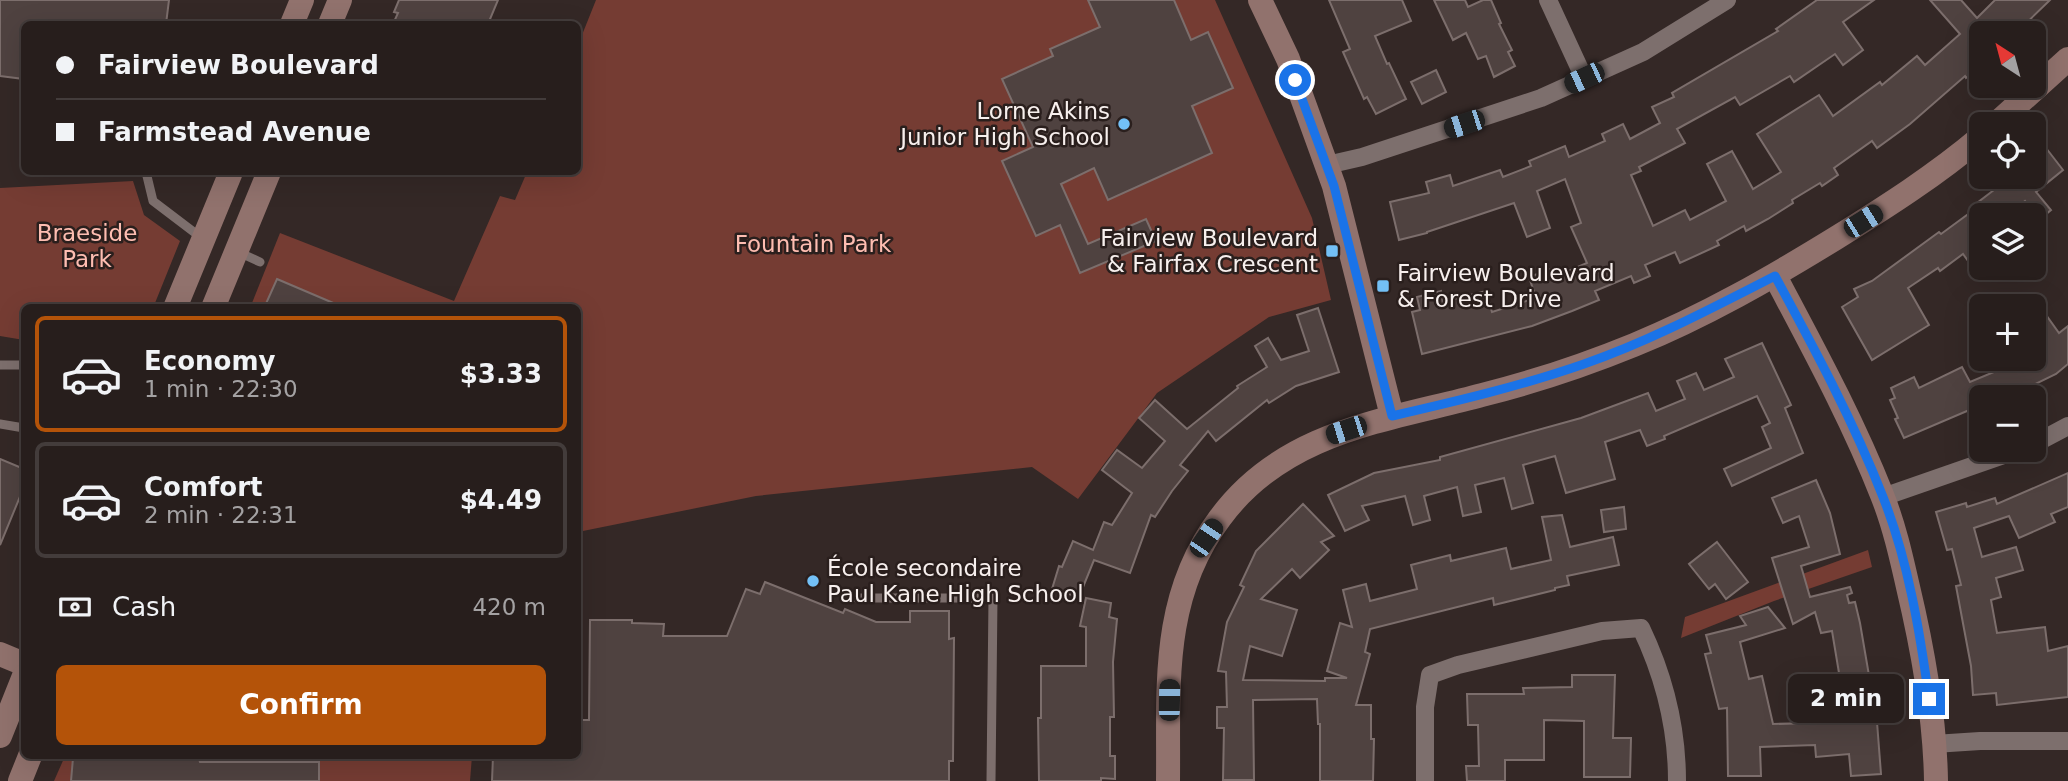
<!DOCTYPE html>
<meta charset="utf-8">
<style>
:root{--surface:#271e1c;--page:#2f2725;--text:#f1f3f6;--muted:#a4a2a3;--line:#433c3b;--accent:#b45309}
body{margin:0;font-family:"DejaVu Sans",sans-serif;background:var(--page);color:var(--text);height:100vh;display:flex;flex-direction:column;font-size:26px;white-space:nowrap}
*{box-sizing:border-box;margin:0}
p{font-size:23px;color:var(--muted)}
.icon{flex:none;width:38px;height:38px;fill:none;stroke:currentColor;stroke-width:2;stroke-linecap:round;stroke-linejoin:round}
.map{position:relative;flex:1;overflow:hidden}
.drawer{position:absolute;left:21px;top:304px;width:560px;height:455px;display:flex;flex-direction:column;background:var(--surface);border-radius:10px;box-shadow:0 7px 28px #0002,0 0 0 2px var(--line)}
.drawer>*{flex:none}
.banner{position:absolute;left:21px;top:21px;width:560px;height:154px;border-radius:10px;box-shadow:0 7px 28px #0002,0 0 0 2px var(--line);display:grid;align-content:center;height:154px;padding:0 35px;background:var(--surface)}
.needle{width:46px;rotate:324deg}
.fabs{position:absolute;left:1969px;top:21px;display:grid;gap:14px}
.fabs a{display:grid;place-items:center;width:77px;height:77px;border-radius:10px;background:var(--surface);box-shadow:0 7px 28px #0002,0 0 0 2px var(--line);font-size:35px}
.end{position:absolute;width:32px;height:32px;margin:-16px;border:9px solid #1a73e8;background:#fff;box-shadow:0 0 0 4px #fff}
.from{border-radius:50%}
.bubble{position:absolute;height:49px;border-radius:10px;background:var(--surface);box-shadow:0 7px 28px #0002,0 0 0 2px var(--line);font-size:23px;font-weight:700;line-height:49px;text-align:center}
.car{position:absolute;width:21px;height:42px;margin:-21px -10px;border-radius:9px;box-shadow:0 0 5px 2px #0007;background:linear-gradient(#222 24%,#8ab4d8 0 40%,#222 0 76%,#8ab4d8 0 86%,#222 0)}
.banner b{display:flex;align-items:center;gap:24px;height:66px;font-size:26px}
.banner b+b{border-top:2px solid var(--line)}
.banner i{width:18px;height:18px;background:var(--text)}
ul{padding:12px 0 0;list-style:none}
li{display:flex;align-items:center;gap:21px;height:116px;margin:0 14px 10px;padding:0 21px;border:4px solid var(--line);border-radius:10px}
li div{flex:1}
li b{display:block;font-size:26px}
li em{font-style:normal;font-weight:700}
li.active{border-color:var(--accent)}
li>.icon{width:63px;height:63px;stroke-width:1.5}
.pay{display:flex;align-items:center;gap:18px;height:77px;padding:0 35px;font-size:26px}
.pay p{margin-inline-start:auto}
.action{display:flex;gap:14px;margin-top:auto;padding:14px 35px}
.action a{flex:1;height:80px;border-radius:10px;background:var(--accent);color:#fff;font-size:28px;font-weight:700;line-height:80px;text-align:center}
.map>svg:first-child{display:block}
</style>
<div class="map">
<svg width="2068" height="781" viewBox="0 0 2068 781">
<rect width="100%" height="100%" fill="#342826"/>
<g fill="#753c33">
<polygon points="596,0 1215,0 1312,218 1331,300 1269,317 1157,393 1078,499 1032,467 756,496 578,532 578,308 250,308 280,233 454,301 500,196 515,200 527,172 578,172 578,45"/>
<polygon points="133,181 144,215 180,241 153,308 24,308 24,340 0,336 0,188"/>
<polygon points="1868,550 1872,567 1774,601 1681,638 1685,617"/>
<polygon points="65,756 472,756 470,781 54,781"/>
</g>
<g fill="#4f4240" stroke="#7c6e6c" stroke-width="2">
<polygon points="0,0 169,0 166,24 24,24 24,79 0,76"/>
<polygon points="399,0 498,0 488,24 393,24 398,13 394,12"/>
<polygon points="1088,0 1174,0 1191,40 1208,32 1233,88 1192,106 1212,153 1108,200 1094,168 1061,184 1088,244 1146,219 1156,241 1080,273 1060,225 1036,236 1002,161 1033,147 1002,79 1053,56 1050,49 1100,27"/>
<polygon points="1329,0 1402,0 1411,21 1375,36 1387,64 1389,63 1406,99 1376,114 1367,97 1364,99 1343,52 1350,49"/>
<polygon points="1434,0 1465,0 1468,7 1483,0 1491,0 1501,23 1499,24 1512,50 1508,52 1515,66 1494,77 1486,56 1478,59 1466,33 1453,40"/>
<polygon points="1817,0 1874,0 1843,22 1863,50 1843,65 1835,54 1794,82 1790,76 1740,105 1735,97 1677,129 1685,143 1639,167 1641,171 1631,175 1653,226 1685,210 1690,220 1726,201 1707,164 1732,151 1753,189 1781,172 1757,134 1819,95 1833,116 1880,82 1882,85 1917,56 1925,65 1960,34 1930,0 1961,0 1977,18 1995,0 2050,0 2016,33 1981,33 1981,65 1966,78 1965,76 1910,124 1877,148 1872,141 1834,168 1838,175 1822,186 1820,183 1792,200 1793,203 1768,219 1746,231 1744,226 1717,241 1719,245 1680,263 1675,252 1645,265 1650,276 1634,283 1631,276 1595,291 1599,300 1572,311 1532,326 1422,354 1412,312 1420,310 1417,297 1441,291 1443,302 1486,291 1492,312 1536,298 1529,277 1556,267 1559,275 1587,263 1571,227 1581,223 1565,179 1537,191 1550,228 1527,237 1514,203 1427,232 1427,233 1399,240 1390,202 1429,193 1426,182 1450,175 1453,186 1500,170 1503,177 1531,166 1529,161 1565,146 1569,157 1605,141 1602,134 1623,124 1630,139 1660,123 1652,107 1674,97 1672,93 1778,31 1776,29"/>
<polygon points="1436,70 1446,92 1422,104 1411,82"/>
<polygon points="2046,148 2063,170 2036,192 2051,210 2040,219 2025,201 2008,215 1981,215 1981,279 1963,254 1940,271 1938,268 1908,288 1929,325 1872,360 1842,307 1858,297 1854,289 1872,281 1939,232 1941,234 1975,209 1973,206 2011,177 2034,177 2034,158"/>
<polygon points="277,279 345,308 264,308"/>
<polygon points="2034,298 2059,333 2068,326 2068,364 2056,374 2029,387 2030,389 2014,397 1981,397 1981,405 1904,438 1895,419 1898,418 1890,400 1895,398 1891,388 1914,377 1919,388 1962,367 1970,382 2025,359 2034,359"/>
<polygon points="1318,308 1339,372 1296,386 1269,403 1267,400 1216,441 1208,431 1180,465 1188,471 1172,491 1155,517 1151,515 1130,573 1094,560 1079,597 1052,589 1059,566 1062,567 1073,541 1093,550 1104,522 1112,525 1132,493 1102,470 1117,450 1142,468 1165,441 1139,418 1155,400 1187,429 1238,388 1237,386 1267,367 1255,346 1268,338 1281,360 1309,351 1297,315"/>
<polygon points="1762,343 1791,405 1785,408 1803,453 1732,486 1724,469 1771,448 1762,427 1770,423 1757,396 1664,436 1665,439 1647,446 1640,430 1605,442 1615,479 1566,493 1555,456 1523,465 1533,503 1512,509 1504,478 1475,485 1481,512 1463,516 1457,487 1424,496 1430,520 1413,525 1405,496 1362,506 1369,520 1345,531 1328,495 1374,473 1440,460 1440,457 1581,418 1648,393 1656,411 1685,399 1677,381 1696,373 1704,390 1734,377 1725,359"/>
<polygon points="0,459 24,469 24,487 0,545"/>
<polygon points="2068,473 2068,507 2051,514 2055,522 2019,538 2009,516 1974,528 1982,557 2016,547 2023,570 1996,578 2001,597 1991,600 1997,633 2045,627 2048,651 2068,646 2068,697 1997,705 1996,693 1973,695 1971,666 1956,586 1961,585 1952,549 1947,550 1936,512 1966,503 1967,507 1995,498 1997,504"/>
<polygon points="1816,480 1830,513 1840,554 1801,566 1810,597 1850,587 1852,593 1847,595 1849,603 1855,602 1860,623 1877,722 1881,774 1851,776 1849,754 1816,757 1815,745 1760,747 1761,776 1728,776 1727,708 1719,709 1705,654 1711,653 1706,635 1746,625 1740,616 1768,607 1785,628 1740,642 1749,679 1762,676 1773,724 1813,723 1807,690 1841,685 1832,631 1821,633 1815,612 1793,624 1772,558 1809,547 1799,516 1783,523 1772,498"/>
<polygon points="1303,504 1334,536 1321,542 1329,550 1300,578 1292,569 1261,599 1297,610 1282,656 1250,646 1243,680 1325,681 1325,678 1347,678 1327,671 1340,623 1352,627 1343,590 1366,584 1370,601 1417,589 1411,565 1450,555 1451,561 1506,548 1511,569 1551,560 1542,517 1562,515 1570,547 1613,537 1619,565 1567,576 1569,585 1555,588 1555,590 1494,605 1493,598 1370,629 1365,652 1370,654 1356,705 1371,705 1371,739 1374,739 1373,781 1320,781 1320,724 1318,724 1317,699 1253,700 1254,780 1223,780 1224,728 1217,728 1217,707 1227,707 1226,672 1218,671 1227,622 1244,587 1240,585 1256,551"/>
<polygon points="1624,507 1626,529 1604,532 1601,510"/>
<polygon points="1717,542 1748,582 1726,599 1715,584 1709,589 1689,564"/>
<polygon points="765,582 843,613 845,609 876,622 910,622 910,611 949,611 949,639 954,638 953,761 949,761 949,781 492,781 493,756 578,756 578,720 589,720 590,620 632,620 632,623 664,624 663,636 727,636 746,589 760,594"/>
<polygon points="1086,598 1111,603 1109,617 1117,619 1113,662 1114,717 1110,717 1110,756 1115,756 1115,779 1101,778 1101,781 1039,781 1038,718 1041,718 1041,666 1086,666 1086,627 1080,626"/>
<polygon points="1572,675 1615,675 1613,738 1631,738 1630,777 1584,777 1584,721 1544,720 1544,760 1505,760 1505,781 1467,781 1466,766 1479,766 1478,725 1468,725 1467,694 1524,694 1523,688 1572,687"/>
<polygon points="105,756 198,756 200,762 319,762 319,781 71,781 73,758"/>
</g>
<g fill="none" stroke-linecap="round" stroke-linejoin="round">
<g stroke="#7d6f6d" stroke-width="9">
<polyline points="146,172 153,201 203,239"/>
<polyline points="236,251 260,262"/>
<polyline points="0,365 24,365"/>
<polyline points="0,424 24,428"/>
<polyline points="857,598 993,598 991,781"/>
</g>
<g stroke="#7d6f6d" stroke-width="18">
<polyline points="1548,0 1584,78"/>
<polyline points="1327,165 1362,157 1541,98 1643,52 1727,0"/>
<polyline points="2034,444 2068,426"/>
<polyline points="1883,497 2018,450"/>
<polyline points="1934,744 1980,741 2068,741"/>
<path d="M1425,781V707L1430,675L1458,665L1602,631L1641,628C1664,676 1677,728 1677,781"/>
</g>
<g stroke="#91726d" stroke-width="24">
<polyline points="1260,0 1288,59 1334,186 1392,416"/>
<polyline points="292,24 302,0"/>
<polyline points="330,24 340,0"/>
<polyline points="1996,124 2068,59"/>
<path d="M1775,276C1813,348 1852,419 1882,495C1894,525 1901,556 1908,587C1923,650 1935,716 1936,781"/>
<polyline points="175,308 231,172"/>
<polyline points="213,308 269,172"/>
<polyline points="0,654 24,664"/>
<polyline points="0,736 24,676"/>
<polyline points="20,781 30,756"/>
<path d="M1168,781C1169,687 1160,598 1220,518C1284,431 1385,421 1482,395C1534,382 1585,365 1634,345C1705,316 1771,278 1836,238C1886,207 1936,175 1981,137"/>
</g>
</g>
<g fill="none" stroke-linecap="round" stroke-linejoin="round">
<path stroke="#1a73e8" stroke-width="9" d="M1295,80L1334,186L1392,416C1457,401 1521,386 1584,364C1650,341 1712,308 1775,276C1814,348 1853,420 1883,497C1908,560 1920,632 1929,699"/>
</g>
<g fill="#73c0f6" stroke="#2a1f1d" stroke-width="2.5">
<circle cx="1124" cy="124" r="7"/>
<rect x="1325" y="244" width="14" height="14" rx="3.5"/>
<rect x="1376" y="279" width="14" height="14" rx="3.5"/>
<circle cx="813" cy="581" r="7"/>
</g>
<g text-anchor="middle" stroke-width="5" stroke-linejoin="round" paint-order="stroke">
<g font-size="23" fill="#f7efed" stroke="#2a1f1d" text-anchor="end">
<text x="1110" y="119">Lorne Akins<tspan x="1110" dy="26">Junior High School</tspan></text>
<text x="1318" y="246">Fairview Boulevard<tspan x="1318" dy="26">&amp; Fairfax Crescent</tspan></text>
<text x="1397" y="281" text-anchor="start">Fairview Boulevard<tspan x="1397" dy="26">&amp; Forest Drive</tspan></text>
<text x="827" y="576" text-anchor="start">École secondaire<tspan x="827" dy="26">Paul Kane High School</tspan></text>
</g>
<g font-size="23" fill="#febdb1" stroke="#2a1f1d">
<text x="87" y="241">Braeside<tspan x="87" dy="26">Park</tspan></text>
<text x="813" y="252">Fountain Park</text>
</g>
</g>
</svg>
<div class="fabs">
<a><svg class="needle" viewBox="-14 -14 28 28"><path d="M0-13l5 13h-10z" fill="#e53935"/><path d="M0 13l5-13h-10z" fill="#a4a2a3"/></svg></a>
<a><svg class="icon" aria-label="locate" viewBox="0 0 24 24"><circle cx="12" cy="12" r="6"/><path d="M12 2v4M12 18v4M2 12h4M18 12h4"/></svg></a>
<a><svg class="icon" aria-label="layers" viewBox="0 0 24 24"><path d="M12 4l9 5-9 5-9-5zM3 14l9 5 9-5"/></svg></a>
<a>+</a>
<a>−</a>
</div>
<i class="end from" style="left:1295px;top:80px"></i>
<i class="end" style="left:1929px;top:699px"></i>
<div class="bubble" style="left:1788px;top:674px;width:116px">2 min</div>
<i class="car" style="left:1584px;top:78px;rotate:245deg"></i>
<i class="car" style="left:1464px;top:124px;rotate:252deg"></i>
<i class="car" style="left:1863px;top:221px;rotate:58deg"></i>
<i class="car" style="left:1346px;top:430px;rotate:252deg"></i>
<i class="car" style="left:1206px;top:538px;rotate:34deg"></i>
<i class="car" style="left:1169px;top:700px;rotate:1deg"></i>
<div class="banner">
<b><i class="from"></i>Fairview Boulevard</b>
<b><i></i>Farmstead Avenue</b>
</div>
<section class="drawer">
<ul>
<li class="active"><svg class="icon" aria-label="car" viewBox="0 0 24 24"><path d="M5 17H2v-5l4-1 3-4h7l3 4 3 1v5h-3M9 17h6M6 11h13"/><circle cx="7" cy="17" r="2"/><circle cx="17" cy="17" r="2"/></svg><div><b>Economy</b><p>1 min · 22:30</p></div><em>$3.33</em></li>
<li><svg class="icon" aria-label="car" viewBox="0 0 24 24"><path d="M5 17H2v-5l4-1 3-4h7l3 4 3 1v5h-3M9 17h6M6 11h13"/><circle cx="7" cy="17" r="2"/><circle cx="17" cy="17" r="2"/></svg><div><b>Comfort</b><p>2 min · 22:31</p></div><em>$4.49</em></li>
</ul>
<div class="pay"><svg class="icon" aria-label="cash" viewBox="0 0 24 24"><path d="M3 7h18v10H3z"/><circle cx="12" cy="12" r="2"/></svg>Cash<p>420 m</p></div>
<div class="action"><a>Confirm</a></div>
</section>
</div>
